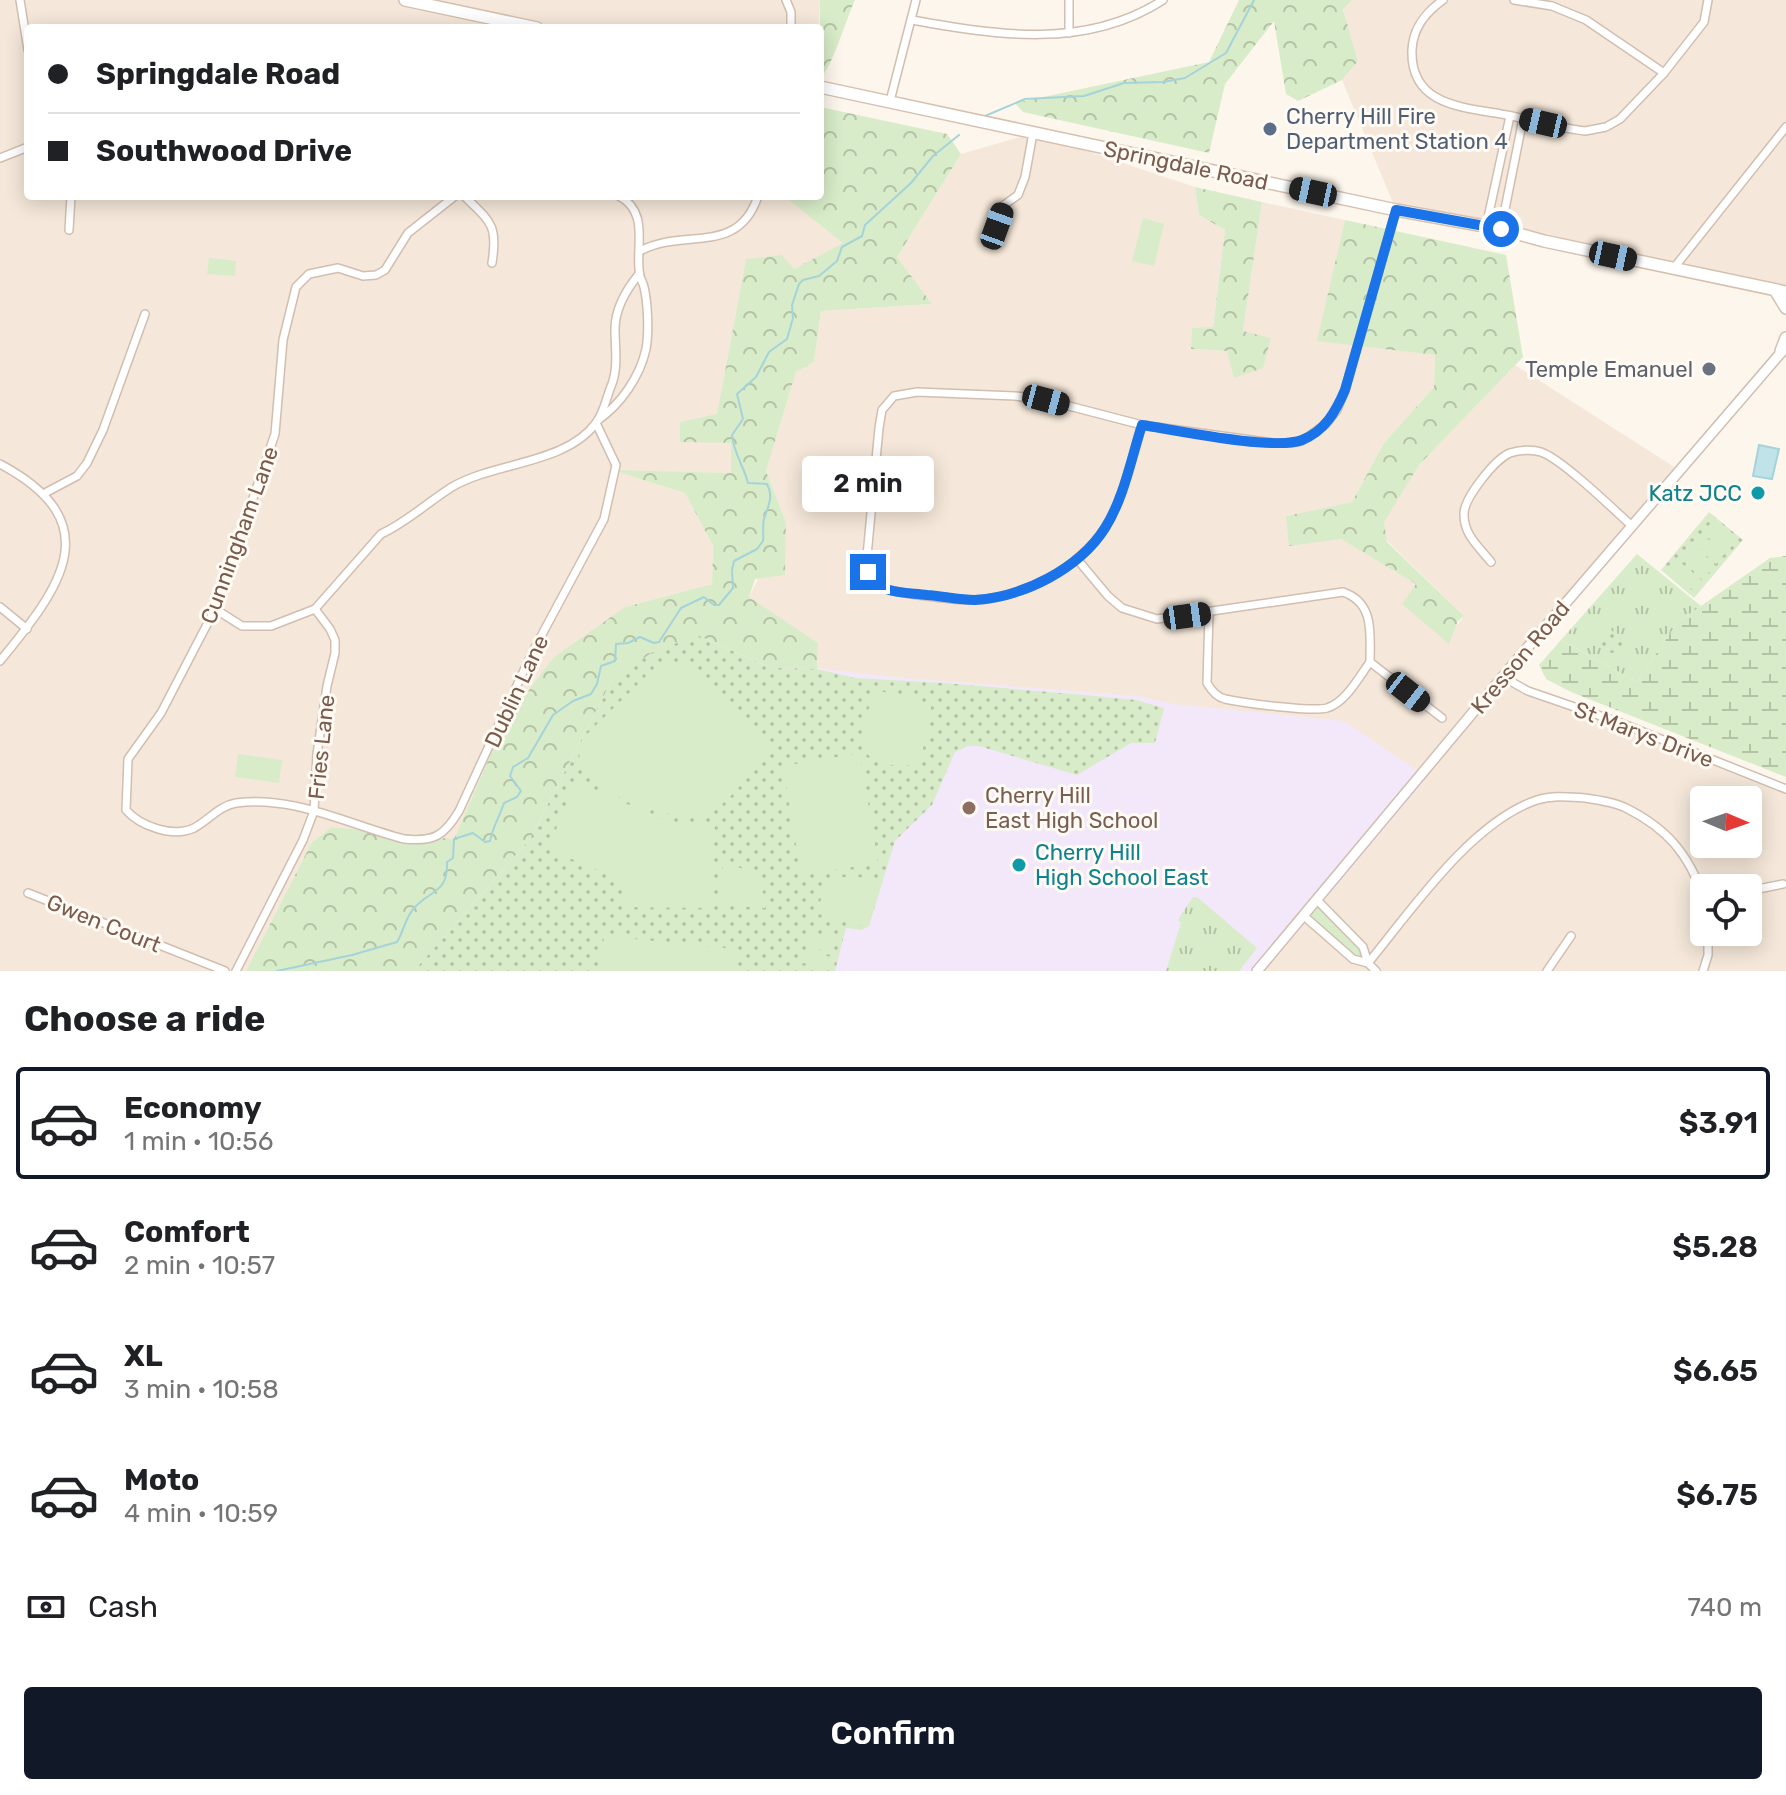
<!DOCTYPE html>
<meta charset="utf-8">
<style>
:root{--surface:#fff;--page:#f2f2f2;--text:#202124;--muted:#757577;--line:#e0e0e0;--accent:#111827}
body{margin:0;font-family:Rubik,sans-serif;background:var(--page);color:var(--text);height:100vh;display:flex;flex-direction:column;font-size:30px;white-space:nowrap}
*{box-sizing:border-box;margin:0}
p{font-size:26px;color:var(--muted)}
.icon{flex:none;width:44px;height:44px;fill:none;stroke:currentColor;stroke-width:2;stroke-linecap:round;stroke-linejoin:round}
.map{position:relative;height:971px;overflow:hidden}
.sheet{display:flex;flex-direction:column;background:var(--surface);flex:1}
.sheet>*{flex:none}
.banner{position:absolute;left:24px;top:24px;width:800px;height:176px;border-radius:8px;box-shadow:0 4px 20px #0003;display:grid;align-content:center;height:176px;padding:0 24px;background:var(--surface)}
.needle{width:52px;rotate:92deg}
.fabs{position:absolute;left:1690px;top:786px;display:grid;gap:16px}
.fabs a{display:grid;place-items:center;width:72px;height:72px;border-radius:8px;background:var(--surface);box-shadow:0 4px 20px #0003;font-size:40px}
.end{position:absolute;width:36px;height:36px;margin:-18px;border:10px solid #1a73e8;background:#fff;box-shadow:0 0 0 4px #fff}
.from{border-radius:50%}
.bubble{position:absolute;height:56px;border-radius:8px;background:var(--surface);box-shadow:0 4px 20px #0003;font-size:26px;font-weight:600;line-height:56px;text-align:center}
.car{position:absolute;width:24px;height:48px;margin:-24px -12px;border-radius:10px;box-shadow:0 0 6px 2px #0007;background:linear-gradient(#222 24%,#8ab4d8 0 40%,#222 0 76%,#8ab4d8 0 86%,#222 0)}
.banner b{display:flex;align-items:center;gap:28px;height:76px;font-size:30px}
.banner b+b{border-top:2px solid var(--line)}
.banner i{width:20px;height:20px;background:var(--text)}
ul{padding:0;list-style:none}
li{display:flex;align-items:center;gap:24px;height:112px;margin:0 16px 12px;padding:0 8px;border:4px solid transparent;border-radius:8px}
li div{flex:1}
li b{display:block;font-size:30px}
li em{font-style:normal;font-weight:600}
li.current{border-color:var(--accent)}
li>.icon{width:72px;height:72px;stroke-width:1.5}
h2{padding:0 24px;font-size:36px;line-height:96px}
.pay{display:flex;align-items:center;gap:20px;height:88px;padding:0 24px;font-size:30px}
.pay p{margin-inline-start:auto}
.button{display:flex;gap:16px;margin-top:auto;padding:16px 24px}
.button a{flex:1;height:92px;border-radius:8px;background:var(--accent);color:#fff;font-size:32px;font-weight:600;line-height:92px;text-align:center}
.map>svg:first-child{display:block}
</style>
<div class="map">
<svg width="1786" height="971" viewBox="0 0 1786 971">
<defs>
<pattern id="grass-tufts" width="24" height="20" patternUnits="userSpaceOnUse" patternTransform="scale(2)"><rect width="24" height="20" fill="#d8ecc9"/><path d="M3 7l-1-3M5 7V3M7 7l1-3M15 17l-1-3M17 17v-4M19 17l1-3" fill="none" stroke="#b4c2a5"/></pattern>
<pattern id="forest-crowns" width="20" height="18" patternUnits="userSpaceOnUse" patternTransform="scale(2)"><rect width="20" height="18" fill="#d8ecc9"/><path d="M2 6a3 3 0 1 1 6 0M12 15a3 3 0 1 1 6 0" fill="none" stroke="#b4c2a5"/></pattern>
<pattern id="wetland-marsh" width="20" height="14" patternUnits="userSpaceOnUse" patternTransform="scale(2)"><rect width="20" height="14" fill="#d8ecc9"/><path d="M1 5h8M5 5V1M11 12h8M15 12V8" fill="none" stroke="#b4c2a5"/></pattern>
<pattern id="park-dots" width="8" height="8" patternUnits="userSpaceOnUse" patternTransform="scale(2)"><rect width="8" height="8" fill="#d8ecc9"/><path d="M2 2h.1M6 6h.1" fill="none" stroke="#b4c2a5" stroke-width="1.8" stroke-linecap="round"/></pattern>
</defs>
<rect width="100%" height="100%" fill="#fdf6ec"/>
<g fill="#f5e8da" fill-rule="evenodd">
<polygon points="0,0 820,0 819,28 28,28 28,196 784,196 844,243 794,269 746,259 717,415 680,423 680,441 732,443 731,473 616,471 685,493 713,546 712,584 625,607 504,724 454,839 332,827 312,842 246,971 0,971"/>
<polygon points="1352,0 1786,0 1786,292 1396,210 1342,80 1358,61 1343,8"/>
<path d="M1033,133L1195,187L1199,215L1225,230L1213,327L1191,349L1227,351L1271,339L1243,331L1262,202L1345,220L1318,340L1435,355L1434,387L1384,443L1352,502L1287,516L1341,539L1417,584L1402,604L1457,625L1464,616L1369,523L1419,465L1515,365L1679,470L1503,677L1528,691L1786,789V971H1257L855,678L817,669L749,597L786,522L766,471L796,372L814,362L821,311L932,304L897,257L961,154ZM1704,800H1748V844H1704ZM1704,888H1748V932H1704Z"/>
</g>
<polygon fill="#f3e8fa" points="772,662 881,676 1138,696 1173,704 1344,721 1418,771 1424,782 1265,971 404,971"/>
<g fill="url(#grass-tufts)">
<polygon points="1637,554 1701,606 1678,622 1637,682 1561,640"/>
<polygon points="1193,897 1197,897 1257,948 1239,971 1166,971 1181,923 1178,920"/>
<polygon points="1317,900 1363,947 1368,963 1353,959 1304,916"/>
</g>
<g fill="url(#forest-crowns)">
<path d="M820,0H855C845,22 834,63 820,79Z"/>
<polygon points="1239,0 1352,0 1343,9 1358,61 1342,80 1298,101 1286,94 1274,21 1225,84 1209,153 1023,112 1015,103 1209,62"/>
<polygon points="820,107 947,134 961,154 897,257 932,304 821,311 814,362 796,372 766,471 786,522 785,575 755,579 749,597 818,643 817,669 771,668 697,635 611,682 530,839 414,971 246,971 312,842 332,827 454,839 504,724 553,658 625,607 712,584 713,546 685,493 612,470 731,473 731,443 680,442 680,422 717,414 746,259 782,255 794,269 843,243 784,196 820,196"/>
<polygon points="1195,187 1262,202 1243,331 1271,338 1263,368 1234,378 1227,351 1191,349 1192,328 1213,327 1225,230 1199,215"/>
<polygon points="1345,220 1506,255 1523,357 1419,465 1384,522 1387,542 1464,616 1458,621 1449,644 1402,604 1416,584 1341,539 1289,546 1286,516 1352,502 1384,443 1434,387 1435,355 1317,341"/>
</g>
<polygon fill="url(#wetland-marsh)" points="1786,556 1786,777 1571,692 1546,679 1539,665 1561,640 1637,682 1678,622 1770,558"/>
<g fill="url(#park-dots)">
<polygon points="1709,512 1743,540 1694,598 1661,570"/>
<polygon points="1614,630 1629,645 1622,652 1610,653 1599,644"/>
<polygon points="697,635 771,668 817,669 855,678 944,683 1085,695 1136,700 1164,708 1155,743 1131,743 1077,775 979,746 968,746 955,752 932,805 895,841 869,926 862,930 846,928 835,971 414,971 530,839 611,682 651,653"/>
</g>
<g fill="#d8ecc9">
<polygon points="1143,218 1164,224 1154,266 1132,261"/>
<polygon points="209,258 236,261 235,276 207,274"/>
<polygon points="1715,518 1738,538 1727,552 1703,532"/>
<polygon points="1703,535 1725,553 1716,564 1694,545"/>
<polygon points="1692,548 1714,567 1705,577 1683,558"/>
<polygon points="1680,562 1702,580 1694,591 1671,572"/>
<path d="M661,662L690,663L768,747C751,770 733,803 705,814C680,823 621,802 600,786C591,779 584,767 579,756L588,733Z"/>
<path d="M876,690L928,703L931,708L920,764C899,767 875,767 862,748L867,713Z"/>
<polygon points="860,753 878,863 801,875 783,766"/>
<polygon points="238,754 282,760 279,783 235,777"/>
<polygon points="576,782 676,825 700,822 715,823 710,905 707,908 623,907 624,881 548,849"/>
<path d="M723,863C749,867 765,881 765,908L723,905L720,903Z"/>
<path d="M848,876L882,880L869,921L861,926L816,913C822,895 828,881 848,876Z"/>
<polygon points="808,933 836,940 832,953 805,945"/>
<polygon points="604,936 736,949 734,971 600,971"/>
<polygon points="803,950 831,957 827,970 800,962"/>
</g>
<polygon fill="#bfe3e8" stroke="#a5d3da" stroke-width="2" points="1759,445 1779,449 1772,479 1753,476"/>
<g fill="none" stroke-linecap="round" stroke-linejoin="round">
<g stroke="#a5d3da" stroke-width="2">
<polyline points="985,116 1025,99 1084,96 1124,83 1163,82 1185,78 1226,53 1254,0"/>
<path d="M277,971L352,955L397,942C404,931 405,917 415,907C432,889 448,893 447,862L453,858L454,839L473,833L485,842L490,841C493,826 499,818 504,803L517,797L521,791L510,776L513,767L528,758L553,715L573,701L591,694L597,684L601,666L615,661L616,644L628,643L640,637L654,643L659,642L681,608L704,597L714,605H719L733,588L732,570L734,561L757,549L763,541C764,534 762,525 764,519C768,506 774,497 767,484L748,483C744,467 733,451 732,435L743,419L737,394L756,377L769,352L787,339L793,318L792,305L799,284L803,280L819,276L837,261L842,247L862,236L865,225L911,183L933,156L959,135"/>
</g>
<g stroke="#d1beb0" stroke-width="10">
<g id="minor">
<polyline points="20,0 28,50"/>
<polyline points="786,0 791,12 791,28"/>
<polyline points="1069,0 1069,33"/>
<path d="M1443,0C1425,13 1413,28 1412,50C1410,109 1469,107 1512,116C1536,122 1560,128 1585,131L1606,127L1620,119L1664,73L1704,22L1708,0"/>
<polyline points="1514,0 1552,6 1586,20 1664,73"/>
<path d="M912,20C996,35 1086,50 1163,0"/>
<polyline points="890,101 916,0"/>
<polyline points="0,158 28,147"/>
<path d="M455,196L408,233L385,270L376,275L363,276L338,268L309,274L296,287L283,340L275,434L215,609L161,713L128,759L126,810C140,826 173,838 194,828C209,820 219,806 236,803C294,795 349,825 404,839C434,842 444,836 459,811L532,653L604,519L616,465L596,423"/>
<path d="M464,196C491,222 498,225 492,263"/>
<polyline points="997,226 1004,205 1018,195 1025,177 1033,133"/>
<polyline points="1486,227 1510,116"/>
<polyline points="1501,229 1523,119"/>
<polyline points="69,230 71,196"/>
<path d="M640,251C684,227 738,257 758,196"/>
<polyline points="1673,269 1786,127"/>
<path d="M598,420C620,405 640,377 646,349C649,333 648,304 644,287C643,283 641,280 640,276C634,249 651,213 619,196"/>
<path d="M1142,425C1129,465 1121,517 1089,548C1072,564 1049,581 1027,588C1011,594 990,600 973,600C957,600 886,593 876,585C867,577 868,567 867,556L879,428L882,410L894,396L917,392L1015,396L1046,400L1142,425L1273,443H1290L1302,441L1326,424L1337,410L1345,390L1396,210"/>
<path d="M0,464C111,523 60,588 0,661"/>
<polyline points="43,494 77,476 87,463 103,430 145,314"/>
<path d="M1077,559L1108,596L1122,608L1157,619L1343,592C1375,603 1370,634 1370,662"/>
<path d="M1491,562C1479,547 1464,535 1464,515C1463,499 1495,459 1510,453C1519,450 1532,449 1541,452C1563,460 1612,508 1632,526"/>
<polyline points="0,607 27,629"/>
<path d="M215,609L242,626H271L315,609L381,534C407,522 428,502 452,487C494,462 566,464 596,423C603,414 606,400 610,389C619,369 615,350 615,329C615,308 626,290 639,274"/>
<path d="M1209,613L1207,683C1211,690 1217,697 1225,699C1243,703 1311,712 1327,708C1346,702 1359,677 1370,662"/>
<polyline points="1370,662 1442,718"/>
<polyline points="1503,677 1528,691 1618,722 1786,789"/>
<polyline points="1748,891 1783,884"/>
<polyline points="28,893 225,971"/>
<polyline points="1317,900 1363,947 1368,963"/>
<polyline points="1304,916 1353,959 1368,963 1376,971"/>
<path d="M1368,963C1411,911 1471,822 1537,800C1553,795 1569,797 1585,798C1599,800 1614,802 1626,808C1668,829 1688,854 1704,897"/>
<polyline points="236,971 303,840 314,811 317,754 327,686 335,653 335,640 330,629 315,609"/>
<polyline points="1547,971 1571,936"/>
<polyline points="1703,971 1708,955 1708,932"/>
</g>
</g>
<g stroke="#d1beb0" stroke-width="12">
<polyline id="tertiary" points="1257,971 1515,662 1785,348"/>
</g>
<g stroke="#d6c0b0" stroke-width="14">
<g id="secondary">
<polyline points="405,0 537,28"/>
<polyline points="820,87 1396,210 1501,229 1544,241 1786,292"/>
<polyline points="1775,290 1786,308"/>
<polyline points="1781,351 1786,338"/>
</g>
</g>
<use href="#minor" stroke="#fff" stroke-width="7"/>
<use href="#tertiary" stroke="#fff" stroke-width="9"/>
<use href="#secondary" stroke="#fff" stroke-width="11"/>
</g>
<g fill="none" stroke-linecap="round" stroke-linejoin="round">
<path stroke="#1a73e8" stroke-width="10" d="M868,572C879,595 904,592 927,595C942,596 959,600 975,600C1023,597 1079,569 1105,528C1124,498 1131,459 1142,425C1175,430 1275,451 1302,440C1325,431 1336,411 1345,390L1396,210L1501,229"/>
</g>
<circle fill="#5c6f8a" stroke="#fffaf3" stroke-width="3" cx="1270" cy="129" r="8"/>
<circle fill="#6b7280" stroke="#fffaf3" stroke-width="3" cx="1709" cy="369" r="8"/>
<g fill="#0f9aa8" stroke="#fffaf3" stroke-width="3">
<circle cx="1758" cy="493" r="8"/>
<circle cx="1019" cy="865" r="8"/>
</g>
<circle fill="#8d6e63" stroke="#fffaf3" stroke-width="3" cx="969" cy="808" r="8"/>
<g text-anchor="middle" stroke-width="6" stroke-linejoin="round" paint-order="stroke">
<g font-size="22" fill="#4e5e75" stroke="#fffaf3" text-anchor="start">
<text x="1286" y="124">Cherry Hill Fire<tspan x="1286" dy="25">Department Station 4</tspan></text>
</g>
<g font-size="22" fill="#7a5c4d" stroke="#fffaf3">
<text transform="translate(1186 165) rotate(12)" y="8">Springdale Road</text>
<text transform="translate(239 535) rotate(-70)" y="8">Cunningham Lane</text>
<text transform="translate(1520 657) rotate(-50)" y="8">Kresson Road</text>
<text transform="translate(516 691) rotate(-65)" y="8">Dublin Lane</text>
<text transform="translate(1644 734) rotate(21)" y="8">St Marys Drive</text>
<text transform="translate(321 747) rotate(-84)" y="8">Fries Lane</text>
<text transform="translate(104 923) rotate(22)" y="8">Gwen Court</text>
</g>
<g font-size="22" fill="#5b616d" stroke="#fffaf3" text-anchor="end">
<text x="1693" y="377">Temple Emanuel</text>
</g>
<g font-size="22" fill="#0d838f" stroke="#fffaf3" text-anchor="end">
<text x="1742" y="501">Katz JCC</text>
<text x="1035" y="860" text-anchor="start">Cherry Hill<tspan x="1035" dy="25">High School East</tspan></text>
</g>
<g font-size="22" fill="#785e54" stroke="#fffaf3" text-anchor="start">
<text x="985" y="803">Cherry Hill<tspan x="985" dy="25">East High School</tspan></text>
</g>
</g>
</svg>
<div class="fabs">
<a><svg class="needle" viewBox="-14 -14 28 28"><path d="M0-13l5 13h-10z" fill="#e53935"/><path d="M0 13l5-13h-10z" fill="#757577"/></svg></a>
<a><svg class="icon" aria-label="locate" viewBox="0 0 24 24"><circle cx="12" cy="12" r="6"/><path d="M12 2v4M12 18v4M2 12h4M18 12h4"/></svg></a>
</div>
<i class="end from" style="left:1501px;top:229px"></i>
<i class="end" style="left:868px;top:572px"></i>
<div class="bubble" style="left:802px;top:456px;width:132px">2 min</div>
<i class="car" style="left:1543px;top:123px;rotate:283deg"></i>
<i class="car" style="left:1313px;top:192px;rotate:282deg"></i>
<i class="car" style="left:997px;top:226px;rotate:20deg"></i>
<i class="car" style="left:1613px;top:256px;rotate:102deg"></i>
<i class="car" style="left:1046px;top:400px;rotate:105deg"></i>
<i class="car" style="left:1187px;top:616px;rotate:82deg"></i>
<i class="car" style="left:1408px;top:692px;rotate:128deg"></i>
<div class="banner">
<b><i class="from"></i>Springdale Road</b>
<b><i></i>Southwood Drive</b>
</div>
</div>
<section class="sheet">
<h2>Choose a ride</h2>
<ul>
<li class="current"><svg class="icon" aria-label="car" viewBox="0 0 24 24"><path d="M5 17H2v-5l4-1 3-4h7l3 4 3 1v5h-3M9 17h6M6 11h13"/><circle cx="7" cy="17" r="2"/><circle cx="17" cy="17" r="2"/></svg><div><b>Economy</b><p>1 min · 10:56</p></div><em>$3.91</em></li>
<li><svg class="icon" aria-label="car" viewBox="0 0 24 24"><path d="M5 17H2v-5l4-1 3-4h7l3 4 3 1v5h-3M9 17h6M6 11h13"/><circle cx="7" cy="17" r="2"/><circle cx="17" cy="17" r="2"/></svg><div><b>Comfort</b><p>2 min · 10:57</p></div><em>$5.28</em></li>
<li><svg class="icon" aria-label="car" viewBox="0 0 24 24"><path d="M5 17H2v-5l4-1 3-4h7l3 4 3 1v5h-3M9 17h6M6 11h13"/><circle cx="7" cy="17" r="2"/><circle cx="17" cy="17" r="2"/></svg><div><b>XL</b><p>3 min · 10:58</p></div><em>$6.65</em></li>
<li><svg class="icon" aria-label="car" viewBox="0 0 24 24"><path d="M5 17H2v-5l4-1 3-4h7l3 4 3 1v5h-3M9 17h6M6 11h13"/><circle cx="7" cy="17" r="2"/><circle cx="17" cy="17" r="2"/></svg><div><b>Moto</b><p>4 min · 10:59</p></div><em>$6.75</em></li>
</ul>
<div class="pay"><svg class="icon" aria-label="cash" viewBox="0 0 24 24"><path d="M3 7h18v10H3z"/><circle cx="12" cy="12" r="2"/></svg>Cash<p>740 m</p></div>
<div class="button"><a>Confirm</a></div>
</section>
